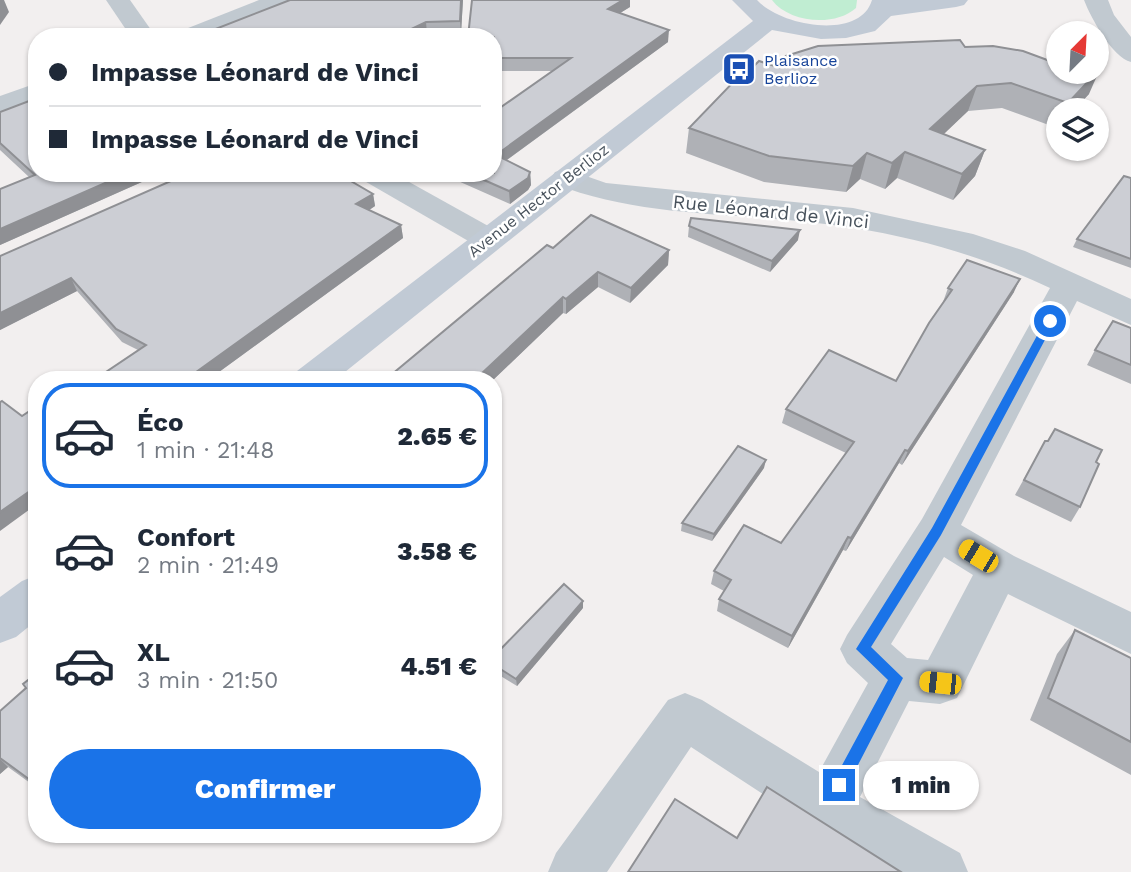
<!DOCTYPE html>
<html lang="fr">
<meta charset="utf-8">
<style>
:root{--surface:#fff;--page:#f2f2f3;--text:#1f2937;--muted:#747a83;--line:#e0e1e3;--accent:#1a73e8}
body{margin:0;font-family:"Work Sans",sans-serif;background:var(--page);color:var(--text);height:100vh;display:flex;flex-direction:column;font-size:26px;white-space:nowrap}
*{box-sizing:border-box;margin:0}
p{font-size:23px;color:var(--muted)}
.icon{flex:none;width:38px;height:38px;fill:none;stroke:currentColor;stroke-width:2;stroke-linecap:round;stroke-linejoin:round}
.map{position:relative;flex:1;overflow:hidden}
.side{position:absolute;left:28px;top:371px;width:474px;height:472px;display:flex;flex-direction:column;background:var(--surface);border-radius:28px;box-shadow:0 2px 5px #0004}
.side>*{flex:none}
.banner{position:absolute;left:28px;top:28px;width:474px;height:154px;border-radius:28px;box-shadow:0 2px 5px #0004;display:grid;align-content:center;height:154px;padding:0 21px;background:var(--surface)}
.needle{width:46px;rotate:24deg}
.fabs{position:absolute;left:1046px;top:21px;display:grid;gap:14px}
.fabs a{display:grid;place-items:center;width:63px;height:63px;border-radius:50%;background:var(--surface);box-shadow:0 2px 5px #0004;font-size:35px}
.end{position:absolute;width:32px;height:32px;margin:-16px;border:9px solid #1a73e8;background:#fff;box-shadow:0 0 0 4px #fff}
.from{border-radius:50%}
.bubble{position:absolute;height:49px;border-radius:24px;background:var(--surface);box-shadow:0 2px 5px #0004;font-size:23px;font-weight:800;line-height:49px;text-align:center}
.car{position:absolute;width:21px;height:42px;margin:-21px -10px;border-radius:9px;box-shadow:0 0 5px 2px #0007;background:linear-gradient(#f5c518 24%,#345 0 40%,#f5c518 0 76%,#345 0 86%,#f5c518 0)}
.banner b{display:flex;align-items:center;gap:24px;height:66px;font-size:26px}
.banner b+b{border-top:2px solid var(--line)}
.banner i{width:18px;height:18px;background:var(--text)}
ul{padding:12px 0 0;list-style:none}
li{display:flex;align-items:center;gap:21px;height:105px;margin:0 14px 10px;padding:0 7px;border:4px solid transparent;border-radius:28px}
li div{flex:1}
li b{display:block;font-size:26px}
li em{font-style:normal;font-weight:800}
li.on{border-color:var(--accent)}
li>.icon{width:63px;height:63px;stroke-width:1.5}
.action{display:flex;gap:14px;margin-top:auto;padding:14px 21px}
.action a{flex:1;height:80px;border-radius:42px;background:var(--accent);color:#fff;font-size:28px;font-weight:800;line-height:80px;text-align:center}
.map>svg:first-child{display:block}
</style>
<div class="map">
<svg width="1131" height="872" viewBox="0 0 1131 872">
<rect width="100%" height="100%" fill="#f2efef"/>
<path fill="#c0edd2" d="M772,0H857L856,8C835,27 789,23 772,0Z"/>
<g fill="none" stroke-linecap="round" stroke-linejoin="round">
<g fill="#c1c9d0" fill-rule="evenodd">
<polygon points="106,0 130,0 156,37 131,37"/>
<polygon points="259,0 292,0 288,5 210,37 175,37 178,32"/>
<path d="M1084,0H1108L1114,15L1131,37V62C1112,57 1091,18 1084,0Z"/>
<polygon points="37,83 37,100 0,113 0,96"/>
<path d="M566,169L606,183L853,208L973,234L1025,251L1131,299V325L1077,301L961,525L1014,556L1131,612V654L1008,594L957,698L940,704L909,701L860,797L960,853L968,872H890L810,825L691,747L607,872H548L556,853L668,700L685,693L702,700L819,772L868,683L847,663L840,649L847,635L922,519L1050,288C987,258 923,239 854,228C755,211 649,221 555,184L551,178L555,172ZM944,557L973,575L928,660L907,658L891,644Z"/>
<polygon points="356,173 393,173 499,232 504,239 499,246 488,249 477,246 361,179"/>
</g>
<g fill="#c1cad5" fill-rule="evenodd">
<path d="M732,0H757C780,26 860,41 872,0H968L964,5L956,7L891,16L875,31L846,38L821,39L772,30L335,380H292L297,371L753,21Z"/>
<polygon points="37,575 37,620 16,637 0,643 0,597 22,581"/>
</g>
</g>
<g fill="#afb1b6">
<polygon points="290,0 463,0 461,33 427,34 421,37 195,37"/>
<polygon points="630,7 620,13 668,42 507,160 530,172 531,185 528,190 510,204 440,173 494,173 553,71 494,71 494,37"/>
<polygon points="965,47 1089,94 1074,110 1059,110 1059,127 1057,128 1002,108 968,111 943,134 985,150 975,176 953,200 897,178 885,189 860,179 846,192 764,182 686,153 689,128 746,74 774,66"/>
<polygon points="0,112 162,173 0,245 0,189 29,177 0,150"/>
<polygon points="1131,178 1131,268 1073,247 1077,239"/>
<polygon points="373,194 375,206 369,210 401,225 403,238 208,380 94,380 138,350 122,342 77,291 0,330 0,256"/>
<polygon points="689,226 798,240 770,272 688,237"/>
<polygon points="553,248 669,250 668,265 630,303 598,287 566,314 563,313 493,380 385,380"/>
<polygon points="948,288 1014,292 902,465 899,463 846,551 843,550 788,648 717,611 719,599 724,591 711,584 714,571 781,543 846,453 782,423 786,409 896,381 944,303 943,302"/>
<polygon points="1131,328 1131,384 1087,365 1095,350"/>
<polygon points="1045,441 1096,462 1080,507 1071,522 1015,495"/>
<polygon points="764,468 712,541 681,531 682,523"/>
<polygon points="583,608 517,686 494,672 494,656"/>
<polygon points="1075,630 1131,658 1131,775 1030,720 1057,654"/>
<polygon points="37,673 37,788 8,767 0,774 0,711 26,688"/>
</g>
<g fill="#8f9094">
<polygon points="0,0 4,0 9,12 0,25"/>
<polygon points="461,0 463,0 461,33 460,21"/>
<polygon points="623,0 630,0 630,7 607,21 608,9"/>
<polygon points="426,22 427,34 421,37 401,37 401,34"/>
<polygon points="669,30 668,42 497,167 496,155"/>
<polygon points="1100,69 1089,94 1074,110 1065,110 1068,103"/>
<polygon points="977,86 968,111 922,155 930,129"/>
<polygon points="985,150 975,176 953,200 962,174"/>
<polygon points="905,152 897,178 885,189 892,163"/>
<polygon points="867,153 860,179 846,192 853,166"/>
<polygon points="530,172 531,185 528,190 510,204 509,191"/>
<polygon points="128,173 162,173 0,245 0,229"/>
<polygon points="373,194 375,206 359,217 356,204"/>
<polygon points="401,225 403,238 208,380 185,380"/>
<polygon points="800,230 798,240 770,272 772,261"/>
<polygon points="669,250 668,265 630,303 631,288"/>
<polygon points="598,272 598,287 566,314 566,299"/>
<polygon points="71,278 77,291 0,330 0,313"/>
<polygon points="1020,279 1014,292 902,465 908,451"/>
<polygon points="563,297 563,313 493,380 481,380 480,375"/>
<polygon points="905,450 899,463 846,551 851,538"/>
<polygon points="766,460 764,468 712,541 714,534"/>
<polygon points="37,486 37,504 0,531 0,512"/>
<polygon points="848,537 843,550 788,648 792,636"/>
<polygon points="583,601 583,608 517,686 516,679"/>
<polygon points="0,759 8,767 0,774"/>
</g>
<g fill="#ccced4" stroke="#8f9094" stroke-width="2">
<polygon points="290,0 461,0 460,21 426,22 401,34 401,37 195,37"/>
<polygon points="472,0 623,0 608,9 669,30 496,155 530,172 528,178 509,191 468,173 494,173 494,112 571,58 494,58 494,37 468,37"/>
<polygon points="960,40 965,47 993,46 1023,51 1050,61 1056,54 1059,55 1059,72 1097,72 1068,103 1011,83 977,86 930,129 985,150 962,174 905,152 892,163 867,153 853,166 769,156 689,128 742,73 746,74 759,61 774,66 786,56 818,46"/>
<polygon points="37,98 37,173 128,173 0,229 0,189 35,175 0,143 0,112"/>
<polygon points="189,173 337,173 373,194 356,204 401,225 185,380 94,380 146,345 116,329 71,278 0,313 0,256"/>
<polygon points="1124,176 1131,178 1131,259 1077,239"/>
<polygon points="591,215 669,250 631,288 598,272 566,299 563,297 480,375 478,374 472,380 385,380 547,245 553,248"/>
<polygon points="691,218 800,230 772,261 689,226"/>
<polygon points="967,260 1020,279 908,451 905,450 851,538 848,537 792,636 719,599 731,580 714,571 744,525 781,543 854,442 786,409 829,350 896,381 929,323 952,290 948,288"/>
<polygon points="1113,321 1131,328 1131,365 1095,350"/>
<polygon points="2,401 22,416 37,406 37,486 0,512 0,402"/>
<polygon points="1055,429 1102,450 1096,462 1099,464 1080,507 1024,480 1045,441 1048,441"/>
<polygon points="738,446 766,460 714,534 682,523"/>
<polygon points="564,584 583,601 516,679 494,665 494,656"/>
<polygon points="1075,630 1131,658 1131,742 1048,698"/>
<polygon points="37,673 37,785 0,758 0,711 26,688 23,684"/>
<polygon points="767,787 901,872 628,872 675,799 737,838"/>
</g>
<polygon fill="#1a73e8" points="1050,317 1055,321 941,535 871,647 903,678 845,790 839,792 834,790 832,785 834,780 888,680 856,649 932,528 1045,321"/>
<defs>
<g id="bus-square" transform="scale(1.75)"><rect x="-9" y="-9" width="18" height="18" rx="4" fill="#1a4fb4" stroke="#fff"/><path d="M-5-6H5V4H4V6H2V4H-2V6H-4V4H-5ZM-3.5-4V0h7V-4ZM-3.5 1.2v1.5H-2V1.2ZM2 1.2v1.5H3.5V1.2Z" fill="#fff"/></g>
</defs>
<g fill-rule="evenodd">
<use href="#bus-square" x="739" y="69"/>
</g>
<g text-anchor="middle" stroke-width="5" stroke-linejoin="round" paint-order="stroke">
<g font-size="16" fill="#164399" stroke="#fff" text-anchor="start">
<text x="764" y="66">Plaisance<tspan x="764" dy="18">Berlioz</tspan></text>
</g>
<g font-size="16" fill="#48525c" stroke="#fff">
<text transform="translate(538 200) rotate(-38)" y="6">Avenue Hector Berlioz</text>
</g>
<g font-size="19" fill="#48525c" stroke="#fff">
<text transform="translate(771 211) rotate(6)" y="7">Rue Léonard de Vinci</text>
</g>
</g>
</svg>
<div class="fabs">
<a><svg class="needle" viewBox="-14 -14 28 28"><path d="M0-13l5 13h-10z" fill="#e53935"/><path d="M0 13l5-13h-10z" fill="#747a83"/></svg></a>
<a><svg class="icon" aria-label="layers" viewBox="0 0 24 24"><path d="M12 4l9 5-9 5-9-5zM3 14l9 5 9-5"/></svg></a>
</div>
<i class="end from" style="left:1050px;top:321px"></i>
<i class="end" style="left:839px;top:785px"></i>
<div class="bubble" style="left:863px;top:761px;width:116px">1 min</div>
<i class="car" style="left:978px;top:556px;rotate:301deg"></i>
<i class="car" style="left:940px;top:683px;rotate:276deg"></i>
<div class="banner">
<b><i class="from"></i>Impasse Léonard de Vinci</b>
<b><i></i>Impasse Léonard de Vinci</b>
</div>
<section class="side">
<ul>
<li class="on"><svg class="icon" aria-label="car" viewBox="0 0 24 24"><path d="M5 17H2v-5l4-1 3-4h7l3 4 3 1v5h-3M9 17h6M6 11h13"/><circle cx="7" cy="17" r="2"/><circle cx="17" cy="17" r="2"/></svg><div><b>Éco</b><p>1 min · 21:48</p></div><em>2.65 €</em></li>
<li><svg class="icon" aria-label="car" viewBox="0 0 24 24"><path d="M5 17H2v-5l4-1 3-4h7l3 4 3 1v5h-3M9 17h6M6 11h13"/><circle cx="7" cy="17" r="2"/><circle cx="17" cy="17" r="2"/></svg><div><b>Confort</b><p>2 min · 21:49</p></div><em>3.58 €</em></li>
<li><svg class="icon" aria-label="car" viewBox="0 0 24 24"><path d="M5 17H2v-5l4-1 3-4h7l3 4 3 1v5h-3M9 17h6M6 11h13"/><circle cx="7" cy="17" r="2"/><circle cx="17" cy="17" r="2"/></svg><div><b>XL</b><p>3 min · 21:50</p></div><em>4.51 €</em></li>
</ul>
<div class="action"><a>Confirmer</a></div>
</section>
</div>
